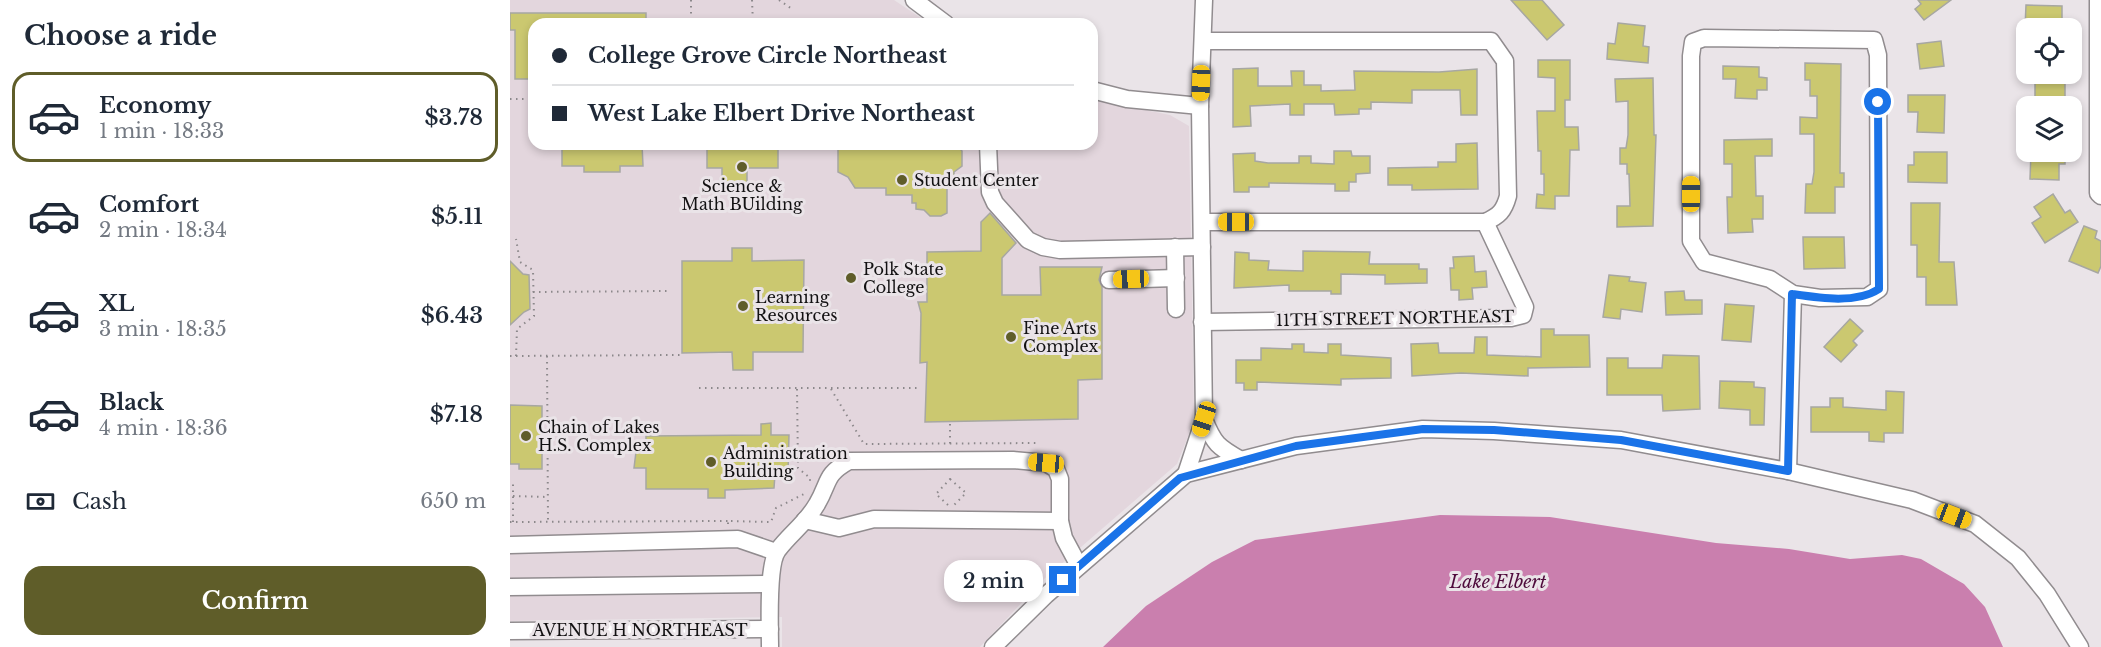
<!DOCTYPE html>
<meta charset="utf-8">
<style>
:root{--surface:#fff;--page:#f6f6f7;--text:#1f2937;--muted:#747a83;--line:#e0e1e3;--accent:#5f5d29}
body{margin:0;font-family:"Libre Baskerville",serif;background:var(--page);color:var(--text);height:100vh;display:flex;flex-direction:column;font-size:22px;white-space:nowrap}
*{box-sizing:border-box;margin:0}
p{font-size:20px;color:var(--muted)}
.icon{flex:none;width:33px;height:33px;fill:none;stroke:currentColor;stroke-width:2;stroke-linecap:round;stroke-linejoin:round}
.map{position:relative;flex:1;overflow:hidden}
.drawer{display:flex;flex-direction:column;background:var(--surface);width:510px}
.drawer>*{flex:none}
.guide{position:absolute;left:18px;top:18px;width:570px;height:132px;border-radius:18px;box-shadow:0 3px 9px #0003;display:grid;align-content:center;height:132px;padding:0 24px;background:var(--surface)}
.controls{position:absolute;left:1506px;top:18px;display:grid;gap:12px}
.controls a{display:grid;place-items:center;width:66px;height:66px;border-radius:12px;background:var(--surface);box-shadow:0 3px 9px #0003;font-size:30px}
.end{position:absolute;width:27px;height:27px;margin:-14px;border:8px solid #1a73e8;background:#fff;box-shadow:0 0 0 3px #fff}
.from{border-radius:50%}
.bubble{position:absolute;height:42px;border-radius:18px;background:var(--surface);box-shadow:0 3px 9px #0003;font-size:20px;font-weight:600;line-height:42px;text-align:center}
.car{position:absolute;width:18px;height:36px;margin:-18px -9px;border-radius:8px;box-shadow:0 0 4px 2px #0007;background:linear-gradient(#f5c518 24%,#345 0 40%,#f5c518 0 76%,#345 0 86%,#f5c518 0)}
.guide b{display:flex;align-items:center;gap:21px;height:57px;font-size:22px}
.guide b+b{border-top:2px solid var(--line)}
.guide i{width:15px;height:15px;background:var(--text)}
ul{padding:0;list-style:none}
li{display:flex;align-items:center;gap:18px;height:90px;margin:0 12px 9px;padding:0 12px;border:3px solid transparent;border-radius:18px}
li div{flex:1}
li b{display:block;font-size:22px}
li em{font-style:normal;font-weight:600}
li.selected{border-color:var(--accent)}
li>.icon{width:54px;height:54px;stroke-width:1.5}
h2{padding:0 24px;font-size:27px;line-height:72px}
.pay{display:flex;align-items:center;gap:15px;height:66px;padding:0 24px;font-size:22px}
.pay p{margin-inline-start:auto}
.cta{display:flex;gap:12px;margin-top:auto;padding:12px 24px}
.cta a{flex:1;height:69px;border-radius:18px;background:var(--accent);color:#fff;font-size:24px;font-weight:600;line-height:69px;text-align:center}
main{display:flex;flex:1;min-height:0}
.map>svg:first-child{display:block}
</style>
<main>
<section class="drawer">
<h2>Choose a ride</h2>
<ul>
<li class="selected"><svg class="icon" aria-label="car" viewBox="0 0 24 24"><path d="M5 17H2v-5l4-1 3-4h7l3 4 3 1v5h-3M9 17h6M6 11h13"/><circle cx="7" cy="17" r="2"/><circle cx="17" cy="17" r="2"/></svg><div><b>Economy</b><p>1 min · 18:33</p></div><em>$3.78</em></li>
<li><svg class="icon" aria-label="car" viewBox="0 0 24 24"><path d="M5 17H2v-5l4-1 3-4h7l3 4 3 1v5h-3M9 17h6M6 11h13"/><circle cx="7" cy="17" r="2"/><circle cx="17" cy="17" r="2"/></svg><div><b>Comfort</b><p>2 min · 18:34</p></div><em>$5.11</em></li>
<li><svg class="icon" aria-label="car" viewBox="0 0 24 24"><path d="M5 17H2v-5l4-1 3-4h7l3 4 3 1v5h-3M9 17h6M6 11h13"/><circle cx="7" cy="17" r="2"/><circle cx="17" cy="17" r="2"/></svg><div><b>XL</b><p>3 min · 18:35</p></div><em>$6.43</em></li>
<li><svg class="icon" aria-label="car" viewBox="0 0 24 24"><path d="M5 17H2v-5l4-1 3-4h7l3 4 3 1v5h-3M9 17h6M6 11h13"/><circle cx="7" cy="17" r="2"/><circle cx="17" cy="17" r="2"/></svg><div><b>Black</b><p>4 min · 18:36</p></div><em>$7.18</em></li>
</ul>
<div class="pay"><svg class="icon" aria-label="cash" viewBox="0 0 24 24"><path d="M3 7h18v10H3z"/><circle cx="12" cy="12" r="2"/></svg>Cash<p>650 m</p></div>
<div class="cta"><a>Confirm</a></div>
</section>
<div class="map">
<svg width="1591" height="647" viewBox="0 0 1591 647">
<rect width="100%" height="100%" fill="#eae4e8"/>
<polygon fill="#e3d6dd" points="0,0 384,0 420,24 24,24 24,144 582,144 582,99 660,115 679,126 684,411 679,434 667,464 534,579 470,647 272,647 272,617 0,621"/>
<polygon fill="#ca7fae" points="930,515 1040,517 1206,543 1279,549 1340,559 1392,555 1411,559 1454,584 1475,607 1493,647 593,647 636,606 702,562 745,540"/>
<g fill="#cbc870" stroke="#a7a7a2" stroke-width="1.5">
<polygon points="1001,0 1032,0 1054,25 1037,40"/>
<polygon points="1408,0 1441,0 1414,20 1405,9 1411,4"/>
<polygon points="1516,5 1552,6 1552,28 1515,28"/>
<polygon points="0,13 136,13 136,24 24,24 24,79 5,79 5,30 0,30"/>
<polygon points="1108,23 1135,26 1133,46 1139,47 1138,63 1097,59 1098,43 1105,44"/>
<polygon points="1431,41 1434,66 1410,69 1407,44"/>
<polygon points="1028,60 1060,60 1060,100 1055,100 1055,127 1068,127 1069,150 1060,150 1059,196 1045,196 1045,209 1026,208 1027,194 1034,195 1034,174 1031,174 1031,151 1028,151 1027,111 1045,111 1045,78 1028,77"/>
<polygon points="1295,63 1331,64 1330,173 1334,173 1334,187 1325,187 1325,213 1295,213 1296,184 1302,184 1304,172 1304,134 1290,134 1290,117 1307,118 1307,96 1300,96 1300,80 1295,80"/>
<polygon points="1213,66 1249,67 1249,77 1257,78 1257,90 1247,90 1247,99 1225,98 1226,79 1213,79"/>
<polygon points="748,68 748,86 782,86 781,71 794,71 794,85 811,85 811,91 845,90 844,71 929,72 967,69 967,115 951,115 950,90 902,90 902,103 861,102 861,109 849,109 849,114 825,115 824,104 794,104 794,115 780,115 780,104 740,106 741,126 723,127 723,69"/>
<rect x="1525" y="74" width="30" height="32"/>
<polygon points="1143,78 1144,135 1146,135 1143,226 1107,227 1107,206 1120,206 1119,174 1117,174 1117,164 1110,164 1110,148 1116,148 1118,135 1118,101 1106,102 1105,79"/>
<polygon points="1398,95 1435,95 1434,133 1407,132 1408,112 1398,112"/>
<polygon points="1262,139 1262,156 1245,156 1246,196 1253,196 1253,219 1242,219 1243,232 1218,233 1217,197 1222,197 1222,164 1214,164 1214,140"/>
<polygon points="967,143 968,189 902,190 902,185 878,185 878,168 928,167 928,162 946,162 946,144"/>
<polygon points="52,144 132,144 133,166 110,166 110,172 74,172 74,166 52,166"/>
<polygon points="197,144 268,144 268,168 237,168 237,191 212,192 212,168 197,168"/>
<polygon points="328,144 447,145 452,151 452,166 444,172 444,183 437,183 437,213 431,216 420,216 414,210 406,209 406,203 402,203 402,195 376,195 376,188 345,188 338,177 328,172"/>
<polygon points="824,151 841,151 842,156 860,156 860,173 846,174 846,182 839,182 839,191 825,191 825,184 759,183 759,187 739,187 739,192 724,192 723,154 745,153 745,161 758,163 789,163 789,156 801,156 801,163 824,164"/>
<polygon points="1404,152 1437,152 1437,183 1398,182 1398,165 1404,165"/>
<polygon points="1521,152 1555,152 1555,164 1549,164 1549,180 1520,179"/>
<polygon points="1543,194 1555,213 1560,210 1568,222 1535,243 1522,223 1531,217 1524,207"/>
<polygon points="1401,203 1430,203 1429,262 1444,262 1447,305 1416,305 1416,277 1407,277 1407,245 1401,245"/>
<polygon points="480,213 506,243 492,258 492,295 531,295 530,267 592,267 589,280 592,287 592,379 568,380 568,419 415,422 417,362 410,363 411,313 408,302 417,302 417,252 471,251 471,222"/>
<polygon points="1574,226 1587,231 1585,238 1591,241 1591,266 1588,273 1559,261"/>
<polygon points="1293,237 1334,237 1335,268 1294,269"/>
<polygon points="222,248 242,248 242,261 294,260 293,352 243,352 243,370 223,370 222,352 172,353 172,261 222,261"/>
<polygon points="793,251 860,252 859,264 909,264 909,269 917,269 917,283 875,284 875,275 831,274 831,294 821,294 821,291 779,291 779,285 724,288 725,252 739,253 739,260 759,261 758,270 793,271"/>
<polygon points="964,256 965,272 976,271 977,287 962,288 963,299 949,300 949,290 941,290 940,268 944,268 943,257"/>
<polygon points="0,261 13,274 19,275 20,309 14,312 0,325"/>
<polygon points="1099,275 1120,277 1119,281 1136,283 1132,312 1111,309 1110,319 1093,317"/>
<polygon points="1174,291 1175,300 1192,300 1192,314 1156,315 1155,292"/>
<polygon points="1215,304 1244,306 1241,342 1212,340"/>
<polygon points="1340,319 1353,331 1343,341 1347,345 1331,362 1314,347"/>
<polygon points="1031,329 1044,329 1044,335 1079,335 1080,367 1018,368 1018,376 951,373 902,376 901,344 928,343 929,353 964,353 965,337 977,337 977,355 1031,357"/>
<polygon points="782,344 794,344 794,352 818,353 818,344 831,344 831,355 881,358 881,378 831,379 831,385 747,382 747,390 734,390 734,383 726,383 726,360 751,360 751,348 782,349"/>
<polygon points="1153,355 1189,356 1190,409 1153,411 1152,395 1097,395 1097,358 1118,358 1118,368 1152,368"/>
<polygon points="1210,381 1244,382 1244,387 1255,388 1254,425 1240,425 1240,410 1209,408"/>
<polygon points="1376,391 1394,392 1393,433 1374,433 1374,442 1359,441 1359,432 1301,432 1301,407 1320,407 1320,398 1333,398 1333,407 1376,410"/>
<polygon points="0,405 32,406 32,469 9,469 9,464 0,464"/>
<polygon points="261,423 261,435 279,435 278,474 265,475 264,488 215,490 215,498 198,498 198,489 136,489 136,468 124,468 127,444 136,443 136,436 251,435 251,424"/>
</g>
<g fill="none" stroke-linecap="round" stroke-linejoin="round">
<g stroke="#918c8f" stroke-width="19">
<g id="minor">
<polyline points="404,0 436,24"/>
<polyline points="1588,0 1588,193 1591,196"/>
<polygon points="1194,38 1364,40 1368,55 1369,289 1357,297 1310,298 1283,294 1260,279 1194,262 1181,241 1181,56 1183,42"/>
<polyline points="582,90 617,99 690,106"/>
<polyline points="478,144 480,192 485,203 518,240 533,247 550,250 692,247"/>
<path d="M692,222H975C989,216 994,211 998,196L995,61L981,41H693"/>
<polyline points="665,247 666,309"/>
<polyline points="599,280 666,278"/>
<polyline points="692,322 1001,318 1013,315 1015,307 975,222"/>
<path d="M694,419C704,444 708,447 731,460"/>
<polyline points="1278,471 1283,294"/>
<polyline points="676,474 694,419 690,106 694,0"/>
<polyline points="295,520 329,528 364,519 550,521"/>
<polyline points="0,545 228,539 266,552"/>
<polyline points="0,587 260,584"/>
<polyline points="0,631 260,629"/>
<path d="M260,647C260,628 257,564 268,550C280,534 297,522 307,504C320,482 314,475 339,461L503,460L536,463L546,469L550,479V521L554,538L569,566"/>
<polyline points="483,647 536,595 676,474 786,446 913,429 984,431 1111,440 1278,471 1402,500 1465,524 1508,558 1537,594 1570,647"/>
</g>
</g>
<g stroke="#8c888b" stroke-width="2" stroke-dasharray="1.5 4.5" stroke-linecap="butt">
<polyline points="181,0 181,24"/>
<polyline points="242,0 243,24"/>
<polyline points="269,0 282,9"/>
<polyline points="0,99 24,99"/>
<polyline points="23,292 160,291"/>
<polyline points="0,356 170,355"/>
<polyline points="6,356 7,329 24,316 23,270 10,262 6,239"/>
<polyline points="37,356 38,521"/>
<polyline points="189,388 411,388"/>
<polyline points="287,389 288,468 300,478 300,484"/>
<polyline points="321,389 354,444 529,443"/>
<polyline points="440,424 440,445"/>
<polyline points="440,479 456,493 444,505"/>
<polyline points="3,496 38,497"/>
<polyline points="438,505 426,494 440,479 440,474"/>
<polyline points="0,522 218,521"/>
<polyline points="3,522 3,480"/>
<polyline points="218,524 218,521 261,522 266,508 294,494"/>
</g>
<use href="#minor" stroke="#fff" stroke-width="16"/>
</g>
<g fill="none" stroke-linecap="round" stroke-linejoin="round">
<path stroke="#1a73e8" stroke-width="8" d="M553,580L670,478L786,446L913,429L984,430L1111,440L1278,471L1282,294C1309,298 1346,304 1369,289L1368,102"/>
</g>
<g fill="#5f5d29" stroke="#eae4e8" stroke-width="2">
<circle cx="232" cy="167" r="6"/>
<circle cx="392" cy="180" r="6"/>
<circle cx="341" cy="278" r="6"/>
<circle cx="233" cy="306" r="6"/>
<circle cx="501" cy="337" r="6"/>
<circle cx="16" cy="436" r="6"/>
<circle cx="201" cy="462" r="6"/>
</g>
<g text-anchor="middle" stroke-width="6" stroke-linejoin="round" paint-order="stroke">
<g font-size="16" fill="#121112" stroke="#eae4e8" text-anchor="start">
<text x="404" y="186">Student Center</text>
<text x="232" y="192" text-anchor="middle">Science &amp;<tspan x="232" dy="18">Math BUilding</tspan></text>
<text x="353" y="275">Polk State<tspan x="353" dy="18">College</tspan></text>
<text x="245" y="303">Learning<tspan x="245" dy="18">Resources</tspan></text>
<text x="513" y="334">Fine Arts<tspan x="513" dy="18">Complex</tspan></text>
<text x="28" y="433">Chain of Lakes<tspan x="28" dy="18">H.S. Complex</tspan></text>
<text x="213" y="459">Administration<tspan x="213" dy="18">Building</tspan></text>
</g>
<g font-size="16" fill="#121112" stroke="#eae4e8">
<text transform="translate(885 318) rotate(-1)" y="6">11TH STREET NORTHEAST</text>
<text x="130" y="636">AVENUE H NORTHEAST</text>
</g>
<g font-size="18" font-style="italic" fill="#4f0b3c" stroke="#eae4e8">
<text x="988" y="588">Lake Elbert</text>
</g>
</g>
</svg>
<div class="controls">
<a><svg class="icon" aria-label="locate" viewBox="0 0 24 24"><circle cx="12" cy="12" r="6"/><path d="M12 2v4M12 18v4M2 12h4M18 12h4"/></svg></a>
<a><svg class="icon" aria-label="layers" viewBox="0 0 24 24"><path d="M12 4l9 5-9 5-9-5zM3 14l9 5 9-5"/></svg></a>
</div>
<i class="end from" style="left:1368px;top:102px"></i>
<i class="end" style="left:553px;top:580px"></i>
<div class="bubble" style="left:434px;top:560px;width:99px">2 min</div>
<i class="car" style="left:691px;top:83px;rotate:182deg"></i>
<i class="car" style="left:1181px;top:194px;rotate:0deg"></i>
<i class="car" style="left:726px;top:222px;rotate:270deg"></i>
<i class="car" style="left:621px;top:279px;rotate:268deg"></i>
<i class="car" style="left:694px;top:419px;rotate:198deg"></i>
<i class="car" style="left:536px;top:463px;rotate:275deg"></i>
<i class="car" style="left:1444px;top:516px;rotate:111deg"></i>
<div class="guide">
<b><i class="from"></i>College Grove Circle Northeast</b>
<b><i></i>West Lake Elbert Drive Northeast</b>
</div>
</div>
</main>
